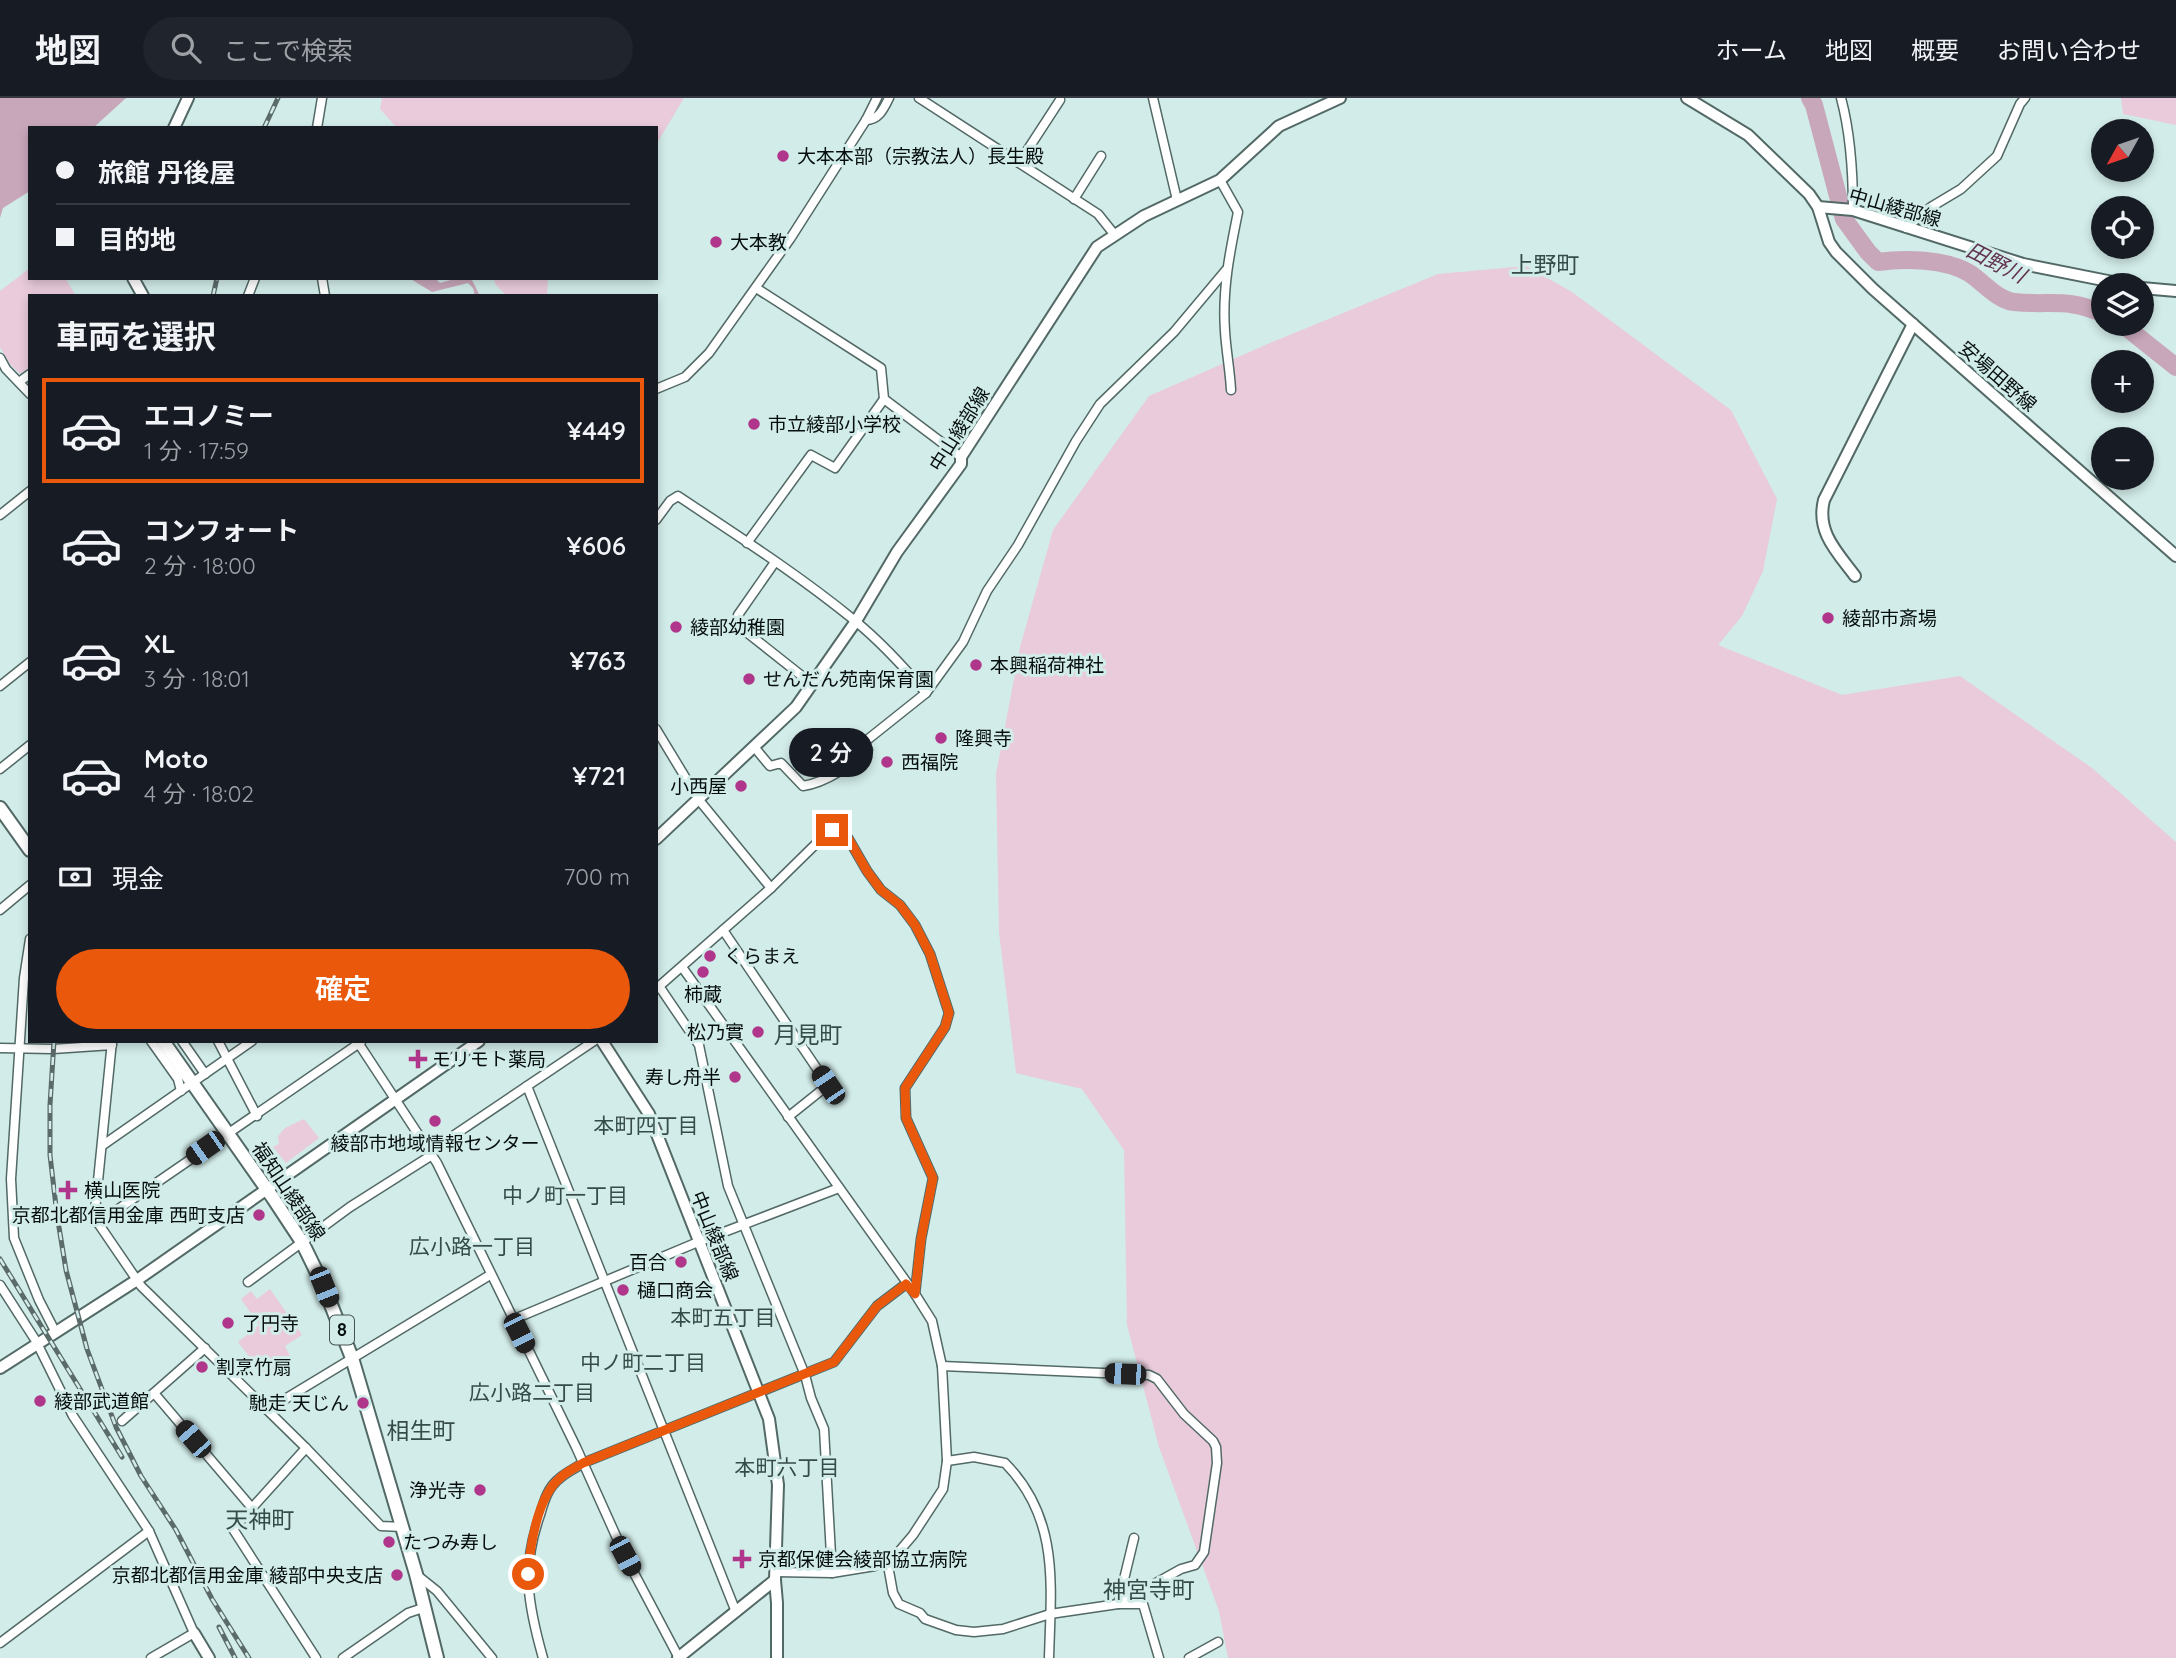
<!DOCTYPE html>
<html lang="ja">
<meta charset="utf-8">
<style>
:root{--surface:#171b24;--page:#20242c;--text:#f1f3f6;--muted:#9ea1a6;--line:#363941;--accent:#ea580c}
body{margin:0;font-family:Quicksand,"Noto Sans JP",sans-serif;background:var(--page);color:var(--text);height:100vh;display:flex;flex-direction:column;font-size:26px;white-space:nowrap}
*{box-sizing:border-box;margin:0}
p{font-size:23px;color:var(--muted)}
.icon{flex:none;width:38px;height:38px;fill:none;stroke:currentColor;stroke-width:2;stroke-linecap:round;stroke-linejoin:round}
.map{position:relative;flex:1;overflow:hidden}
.sheet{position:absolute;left:28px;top:196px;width:630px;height:749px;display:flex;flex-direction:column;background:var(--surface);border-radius:0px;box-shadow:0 4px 10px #0003}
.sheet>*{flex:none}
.banner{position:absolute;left:28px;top:28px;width:630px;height:154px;border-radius:0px;box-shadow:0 4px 10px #0003;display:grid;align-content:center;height:154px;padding:0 28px;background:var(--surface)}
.needle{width:46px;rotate:230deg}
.fabs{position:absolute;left:2091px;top:21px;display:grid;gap:14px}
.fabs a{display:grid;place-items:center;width:63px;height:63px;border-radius:50%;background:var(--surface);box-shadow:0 4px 10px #0003;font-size:35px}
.end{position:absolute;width:32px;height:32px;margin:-16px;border:9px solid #ea580c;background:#fff;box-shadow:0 0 0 4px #fff}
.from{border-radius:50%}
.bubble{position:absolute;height:49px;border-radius:24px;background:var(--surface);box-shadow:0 4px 10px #0003;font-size:23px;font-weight:600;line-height:49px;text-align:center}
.car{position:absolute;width:21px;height:42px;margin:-21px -10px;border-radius:9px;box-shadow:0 0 5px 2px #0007;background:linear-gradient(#222 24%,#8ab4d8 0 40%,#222 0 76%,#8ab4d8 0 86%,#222 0)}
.banner b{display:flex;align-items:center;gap:24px;height:66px;font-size:26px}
.banner b+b{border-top:2px solid var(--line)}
.banner i{width:18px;height:18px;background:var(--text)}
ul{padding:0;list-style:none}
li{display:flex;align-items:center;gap:21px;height:105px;margin:0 14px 10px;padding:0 14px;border:4px solid transparent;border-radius:0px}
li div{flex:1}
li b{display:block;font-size:26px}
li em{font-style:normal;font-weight:600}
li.current{border-color:var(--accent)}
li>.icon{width:63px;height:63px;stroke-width:1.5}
h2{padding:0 28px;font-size:32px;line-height:84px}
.pay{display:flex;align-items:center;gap:18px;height:77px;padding:0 28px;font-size:26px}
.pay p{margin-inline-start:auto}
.cta{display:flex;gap:14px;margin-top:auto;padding:14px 28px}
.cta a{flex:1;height:80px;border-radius:42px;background:var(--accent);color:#fff;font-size:28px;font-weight:600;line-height:80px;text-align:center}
header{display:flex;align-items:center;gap:42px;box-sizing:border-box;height:98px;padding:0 35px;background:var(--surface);border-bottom:2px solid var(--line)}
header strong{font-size:33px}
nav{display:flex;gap:38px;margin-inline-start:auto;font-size:24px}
.search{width:490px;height:63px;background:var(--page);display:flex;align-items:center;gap:18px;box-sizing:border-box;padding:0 24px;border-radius:38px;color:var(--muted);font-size:26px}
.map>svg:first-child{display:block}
</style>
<header>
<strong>地図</strong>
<div class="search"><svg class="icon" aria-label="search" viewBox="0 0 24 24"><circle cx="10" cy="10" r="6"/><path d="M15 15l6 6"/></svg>ここで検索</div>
<nav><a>ホーム</a><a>地図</a><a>概要</a><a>お問い合わせ</a></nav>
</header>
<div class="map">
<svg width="2176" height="1560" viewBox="0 0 2176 1560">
<rect width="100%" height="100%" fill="#d2ece9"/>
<g fill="#e9cbdc">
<polygon points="382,0 684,0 656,47 656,30 397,30 380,11"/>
<polygon points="2121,0 2176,0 2176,27 2123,16"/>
<polygon points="1526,168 1572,194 1731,312 1777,401 1763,473 1742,518 1718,547 1842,597 1960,578 2092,670 2176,744 2176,1560 1228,1560 1219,1513 1159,1349 1127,1227 1124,1052 1082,991 1016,975 999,834 996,676 1020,549 1053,432 1149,298 1270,245 1438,176"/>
<polygon points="30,170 30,180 65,180 76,198 30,198 30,269 20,276 10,266 0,249 0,193"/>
<polygon points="493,180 548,180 547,198 507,198 496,187"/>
<polygon points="304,1021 319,1040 286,1065 273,1049 279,1046 278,1038 285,1030"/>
<polygon points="270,1191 302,1237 285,1248 293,1264 267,1282 238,1244 259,1227 241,1201 251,1193 257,1201"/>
</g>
<g fill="#c8a7ba">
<polygon points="0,0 126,0 93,30 30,30 30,93 3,110 0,120"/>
<polygon points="409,180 435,180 440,185 458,180 471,180 480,198 475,198 473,190 468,185 432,194"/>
</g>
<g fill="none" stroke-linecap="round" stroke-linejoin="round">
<g stroke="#c8a7ba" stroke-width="18">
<path d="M1810,0L1814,7L1844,121L1868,154L1878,164C1904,160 1946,161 1969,175C1982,183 1997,202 2014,204C2050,208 2066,199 2104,216"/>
<polyline points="2122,226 2176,269"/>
</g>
<g stroke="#526966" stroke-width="11">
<g id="street">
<polyline points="919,0 1098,116 1114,136"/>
<polyline points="1153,0 1177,102"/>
<path d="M1841,0C1851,37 1853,74 1853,112"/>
<path d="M866,22C879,22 884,10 889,0"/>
<polyline points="317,30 322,0"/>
<polyline points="1019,65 1060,2"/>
<path d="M1220,82L1238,114C1230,153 1222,192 1225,233C1226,252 1230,272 1231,292"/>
<polyline points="1074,101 1101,58"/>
<polyline points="1906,130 1931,109 1961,91 1997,58 2020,6 2025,0"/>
<polyline points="322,180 325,198"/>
<polyline points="756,190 881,270 884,301 961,359"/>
<polyline points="248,198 255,180"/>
<polyline points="0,260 6,271 30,296"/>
<polyline points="19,284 30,276"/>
<polyline points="656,291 685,279 709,255 790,141 866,22 877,0"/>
<polyline points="0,417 30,393"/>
<path d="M656,422L670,403L678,398C738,438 799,477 854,522C881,544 904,569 926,595"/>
<polyline points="747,445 811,357 835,370 884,301"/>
<polyline points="775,464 738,517 740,529 812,586"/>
<polyline points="0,588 30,564"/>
<polyline points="656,631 699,702 771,790"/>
<path d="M755,650L770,668L781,665L803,688C828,684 848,668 868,652L862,646L926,595L963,544L987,493L1018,447L1076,343L1100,306L1174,234L1226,172"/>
<polyline points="0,671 30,647"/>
<polyline points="0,812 30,787"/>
<polyline points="723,832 828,987 788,1019"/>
<polyline points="30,841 24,880 11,1081 14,1140 39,1202 56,1235"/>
<polyline points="682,869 915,1196 932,1223 942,1268 947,1363 943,1391 913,1437 896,1457 875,1468 832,1475 776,1474"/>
<polyline points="659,888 699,947 728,1088 805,1277 811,1300 824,1331 832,1475"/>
<polyline points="656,891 771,790 826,736 832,732 838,732 848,740 867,773 881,792 900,807 915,827 930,856 949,915 945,929 905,990 906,1020 933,1080 921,1141 915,1196"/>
<polyline points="112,943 95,1113 98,1125 141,1188 306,1350 381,1428 402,1429"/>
<polyline points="151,943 178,981 181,993"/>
<polyline points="182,943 205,976"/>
<polyline points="218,943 257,1018"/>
<polyline points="359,943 359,946 437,1065 576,1349 625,1458 679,1560"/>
<polyline points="0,950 53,951 112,947"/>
<polyline points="527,988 736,1514"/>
<polyline points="103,1047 252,943"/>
<polyline points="429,1054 594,943"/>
<polyline points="98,1125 361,944"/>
<polyline points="248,1184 350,1109 432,1057"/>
<polyline points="0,1187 36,1243 73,1318 149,1433 194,1535 151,1560"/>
<polyline points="512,1222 698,1144 839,1090"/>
<polyline points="154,1295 252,1410"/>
<polyline points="267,1312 490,1177"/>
<polyline points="122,1323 205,1250"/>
<polyline points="306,1350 233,1431 316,1560"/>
<path d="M947,1363L974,1359L1005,1365C1060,1421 1051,1487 1049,1560"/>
<polyline points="1134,1440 1118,1506 1143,1506 1159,1560"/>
<polyline points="887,1462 893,1495 899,1506 920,1515 925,1521 956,1532 974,1534 1003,1531 1050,1516 1118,1506 1181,1471 1195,1467 1204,1454 1217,1365 1216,1349 1213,1343 1184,1316 1157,1281 1149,1277 942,1268"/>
<polyline points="417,1477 437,1493 492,1560"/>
<polyline points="0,1545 149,1433"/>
<polyline points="343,1560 408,1515 423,1510"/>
<path d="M543,1560C528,1507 521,1470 540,1417C544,1403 548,1389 560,1380C567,1374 576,1370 583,1365L834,1264L877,1208L906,1186"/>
<polyline points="1189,1560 1218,1544"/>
</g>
</g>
<g stroke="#526966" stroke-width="14">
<g id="secondary">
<polyline points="1687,0 1748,37 1809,96 1818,109 1829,144 1836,154 1873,191 2176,458"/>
<polyline points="174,30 188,0"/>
<polyline points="1818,109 1853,112 2023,166 2128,187"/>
<polyline points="133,180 143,198"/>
<polyline points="2142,190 2176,193"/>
<path d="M1855,478C1837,454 1816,434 1824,402L1913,226"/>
<polyline points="656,741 796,609 856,523 897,454 961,366 961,359 1097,149 1144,118 1220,82 1279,28 1340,0"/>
<polyline points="602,943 649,1016 769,1321 778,1387 775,1482 777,1505 777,1560"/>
<polyline points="0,1270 137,1182 479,943"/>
<polyline points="194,1535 209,1560"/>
<polyline points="678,1560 775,1482"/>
</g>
</g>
<g stroke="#526966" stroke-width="16">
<g id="primary">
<polyline points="0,710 30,752"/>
<polyline points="163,943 273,1100 302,1144 324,1189 352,1260 416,1476 437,1560"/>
</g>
</g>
<use href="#street" stroke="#fff" stroke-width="8"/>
<use href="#secondary" stroke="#fff" stroke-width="10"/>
<use href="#primary" stroke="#fff" stroke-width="12"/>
<g stroke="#5b6b69" stroke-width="5">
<g id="rail">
<polyline points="264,30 278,0"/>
<polyline points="213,198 217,180"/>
<polyline points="54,943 50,1007 50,1057 57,1117 66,1172 87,1251 116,1329 141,1378 176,1432 212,1501 249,1560"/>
<polyline points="0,1161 122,1359"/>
<polyline points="219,1529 235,1560"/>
</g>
</g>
<use href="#rail" stroke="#d2ece9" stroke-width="2.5" stroke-dasharray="8" stroke-linecap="butt"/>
</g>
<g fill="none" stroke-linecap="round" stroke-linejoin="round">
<path stroke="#ea580c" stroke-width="9" d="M528,1476C530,1449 537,1399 560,1380C566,1374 575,1370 583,1365L834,1264L877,1208L906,1186L915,1196L921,1141L933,1080L906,1020L905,990L945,929L949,915L930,856L915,827L900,807L881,792L867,773L848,740L838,732H832"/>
</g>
<g fill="#af368a" stroke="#d2ece9" stroke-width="2.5">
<circle cx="783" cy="58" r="7"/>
<circle cx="716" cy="144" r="7"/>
<circle cx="754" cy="326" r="7"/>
<circle cx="1828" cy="520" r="7"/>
<circle cx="676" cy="529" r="7"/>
<circle cx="976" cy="567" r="7"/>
<circle cx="749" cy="581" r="7"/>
<circle cx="941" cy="640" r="7"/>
<circle cx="887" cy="664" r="7"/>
<circle cx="741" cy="688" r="7"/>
<circle cx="710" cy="858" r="7"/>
<circle cx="703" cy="874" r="7"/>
<circle cx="758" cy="934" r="7"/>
<path d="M414.5 950.5h7v7h7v7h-7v7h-7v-7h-7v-7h7z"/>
<circle cx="735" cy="979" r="7"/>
<circle cx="435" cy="1023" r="7"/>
<path d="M64.5 1081.5h7v7h7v7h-7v7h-7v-7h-7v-7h7z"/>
<circle cx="259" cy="1117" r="7"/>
<circle cx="681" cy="1164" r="7"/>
<circle cx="623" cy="1192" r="7"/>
<circle cx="228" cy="1225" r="7"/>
<circle cx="202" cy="1269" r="7"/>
<circle cx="40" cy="1303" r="7"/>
<circle cx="363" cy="1305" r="7"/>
<circle cx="480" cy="1392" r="7"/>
<circle cx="389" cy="1444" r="7"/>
<path d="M738.5 1450.5h7v7h7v7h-7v7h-7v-7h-7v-7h7z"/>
<circle cx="397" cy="1477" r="7"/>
</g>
<g text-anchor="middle" stroke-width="6" stroke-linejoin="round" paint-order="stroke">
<rect fill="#d2ece9" stroke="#435150" stroke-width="2" x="330" y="1217.5" width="24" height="29" rx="5"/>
<g font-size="18" font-weight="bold" fill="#060f0e">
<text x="342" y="1238">8</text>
</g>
<g font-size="19" fill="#060f0e" stroke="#d2ece9" text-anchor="start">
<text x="797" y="65">大本本部（宗教法人）長生殿</text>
<text x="730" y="151">大本教</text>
<text x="768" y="333">市立綾部小学校</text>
<text x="1842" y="527">綾部市斎場</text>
<text x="690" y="536">綾部幼稚園</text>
<text x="990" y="574">本興稲荷神社</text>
<text x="763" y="588">せんだん苑南保育園</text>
<text x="955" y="647">隆興寺</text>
<text x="901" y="671">西福院</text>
<text x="727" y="695" text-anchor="end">小西屋</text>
<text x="724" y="865">くらまえ</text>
<text x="703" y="903" text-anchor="middle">柿蔵</text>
<text x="744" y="941" text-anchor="end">松乃實</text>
<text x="432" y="968">モリモト薬局</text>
<text x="721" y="986" text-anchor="end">寿し舟半</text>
<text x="435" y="1052" text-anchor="middle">綾部市地域情報センター</text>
<text x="84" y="1099">横山医院</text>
<text x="245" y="1124" text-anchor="end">京都北都信用金庫 西町支店</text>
<text x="667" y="1171" text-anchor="end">百合</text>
<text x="637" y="1199">樋口商会</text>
<text x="242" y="1232">了円寺</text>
<text x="216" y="1276">割烹竹扇</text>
<text x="54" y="1310">綾部武道館</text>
<text x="349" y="1312" text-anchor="end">馳走 天じん</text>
<text x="466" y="1399" text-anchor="end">浄光寺</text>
<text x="403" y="1451">たつみ寿し</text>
<text x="758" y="1468">京都保健会綾部協立病院</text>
<text x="383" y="1484" text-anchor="end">京都北都信用金庫 綾部中央支店</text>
</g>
<g font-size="19" fill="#060f0e" stroke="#d2ece9">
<text transform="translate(1895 109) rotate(16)" y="7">中山綾部線</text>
<text transform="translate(1998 278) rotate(41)" y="7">安場田野線</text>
<text transform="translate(959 331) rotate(-58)" y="7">中山綾部線</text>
<text transform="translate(289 1093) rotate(56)" y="7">福知山綾部線</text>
<text transform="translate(715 1138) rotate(68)" y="7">中山綾部線</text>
</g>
<g font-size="21" font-style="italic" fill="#603350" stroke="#d2ece9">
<text transform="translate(1996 165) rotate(27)" y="7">田野川</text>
</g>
<g font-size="21" fill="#364c49" stroke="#d2ece9">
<text x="646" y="1035">本町四丁目</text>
<text x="565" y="1105">中ノ町一丁目</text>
<text x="472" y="1156">広小路一丁目</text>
<text x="723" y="1227">本町五丁目</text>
<text x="643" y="1272">中ノ町二丁目</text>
<text x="532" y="1302">広小路二丁目</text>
<text x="787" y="1377">本町六丁目</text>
</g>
<g font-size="23" fill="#364c49" stroke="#d2ece9">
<text x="1545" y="175">上野町</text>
<text x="808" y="945">月見町</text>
<text x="421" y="1341">相生町</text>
<text x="260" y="1430">天神町</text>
<text x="1149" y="1500">神宮寺町</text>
</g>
</g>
</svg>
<div class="fabs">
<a><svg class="needle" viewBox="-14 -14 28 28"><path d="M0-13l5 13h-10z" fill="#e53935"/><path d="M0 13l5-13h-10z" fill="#9ea1a6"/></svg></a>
<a><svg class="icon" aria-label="locate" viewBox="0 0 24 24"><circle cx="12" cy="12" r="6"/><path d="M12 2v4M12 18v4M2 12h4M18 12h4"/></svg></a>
<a><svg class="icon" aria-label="layers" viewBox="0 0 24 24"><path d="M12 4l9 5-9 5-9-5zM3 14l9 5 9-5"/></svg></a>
<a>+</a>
<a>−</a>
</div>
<i class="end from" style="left:528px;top:1476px"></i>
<i class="end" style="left:832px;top:732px"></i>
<div class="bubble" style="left:789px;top:630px;width:84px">2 分</div>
<i class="car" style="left:828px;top:987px;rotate:326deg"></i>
<i class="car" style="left:205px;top:1050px;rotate:235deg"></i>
<i class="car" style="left:324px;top:1189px;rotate:158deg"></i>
<i class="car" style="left:519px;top:1235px;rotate:153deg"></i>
<i class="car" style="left:1125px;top:1276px;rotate:272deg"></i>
<i class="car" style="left:193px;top:1341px;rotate:319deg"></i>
<i class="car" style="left:625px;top:1458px;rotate:152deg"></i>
<div class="banner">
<b><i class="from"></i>旅館 丹後屋</b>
<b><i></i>目的地</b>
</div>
<section class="sheet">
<h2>車両を選択</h2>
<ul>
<li class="current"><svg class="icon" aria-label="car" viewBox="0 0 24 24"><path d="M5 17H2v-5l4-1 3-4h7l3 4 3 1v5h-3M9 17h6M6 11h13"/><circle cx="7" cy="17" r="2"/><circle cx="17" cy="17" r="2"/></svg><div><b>エコノミー</b><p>1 分 · 17:59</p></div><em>¥449</em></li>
<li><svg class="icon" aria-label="car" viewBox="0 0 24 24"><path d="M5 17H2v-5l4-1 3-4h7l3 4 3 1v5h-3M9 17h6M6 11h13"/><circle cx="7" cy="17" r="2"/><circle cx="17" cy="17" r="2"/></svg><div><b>コンフォート</b><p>2 分 · 18:00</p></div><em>¥606</em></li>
<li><svg class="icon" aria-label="car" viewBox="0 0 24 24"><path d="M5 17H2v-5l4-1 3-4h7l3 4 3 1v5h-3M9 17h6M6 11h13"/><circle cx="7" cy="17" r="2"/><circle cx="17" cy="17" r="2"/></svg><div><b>XL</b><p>3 分 · 18:01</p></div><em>¥763</em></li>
<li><svg class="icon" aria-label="car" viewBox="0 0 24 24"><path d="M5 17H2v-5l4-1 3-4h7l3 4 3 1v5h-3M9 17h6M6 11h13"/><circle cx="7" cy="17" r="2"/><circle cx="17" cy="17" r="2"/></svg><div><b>Moto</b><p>4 分 · 18:02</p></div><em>¥721</em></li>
</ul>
<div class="pay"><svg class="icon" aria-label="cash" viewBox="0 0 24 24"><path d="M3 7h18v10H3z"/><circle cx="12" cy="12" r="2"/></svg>現金<p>700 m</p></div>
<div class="cta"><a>確定</a></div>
</section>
</div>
